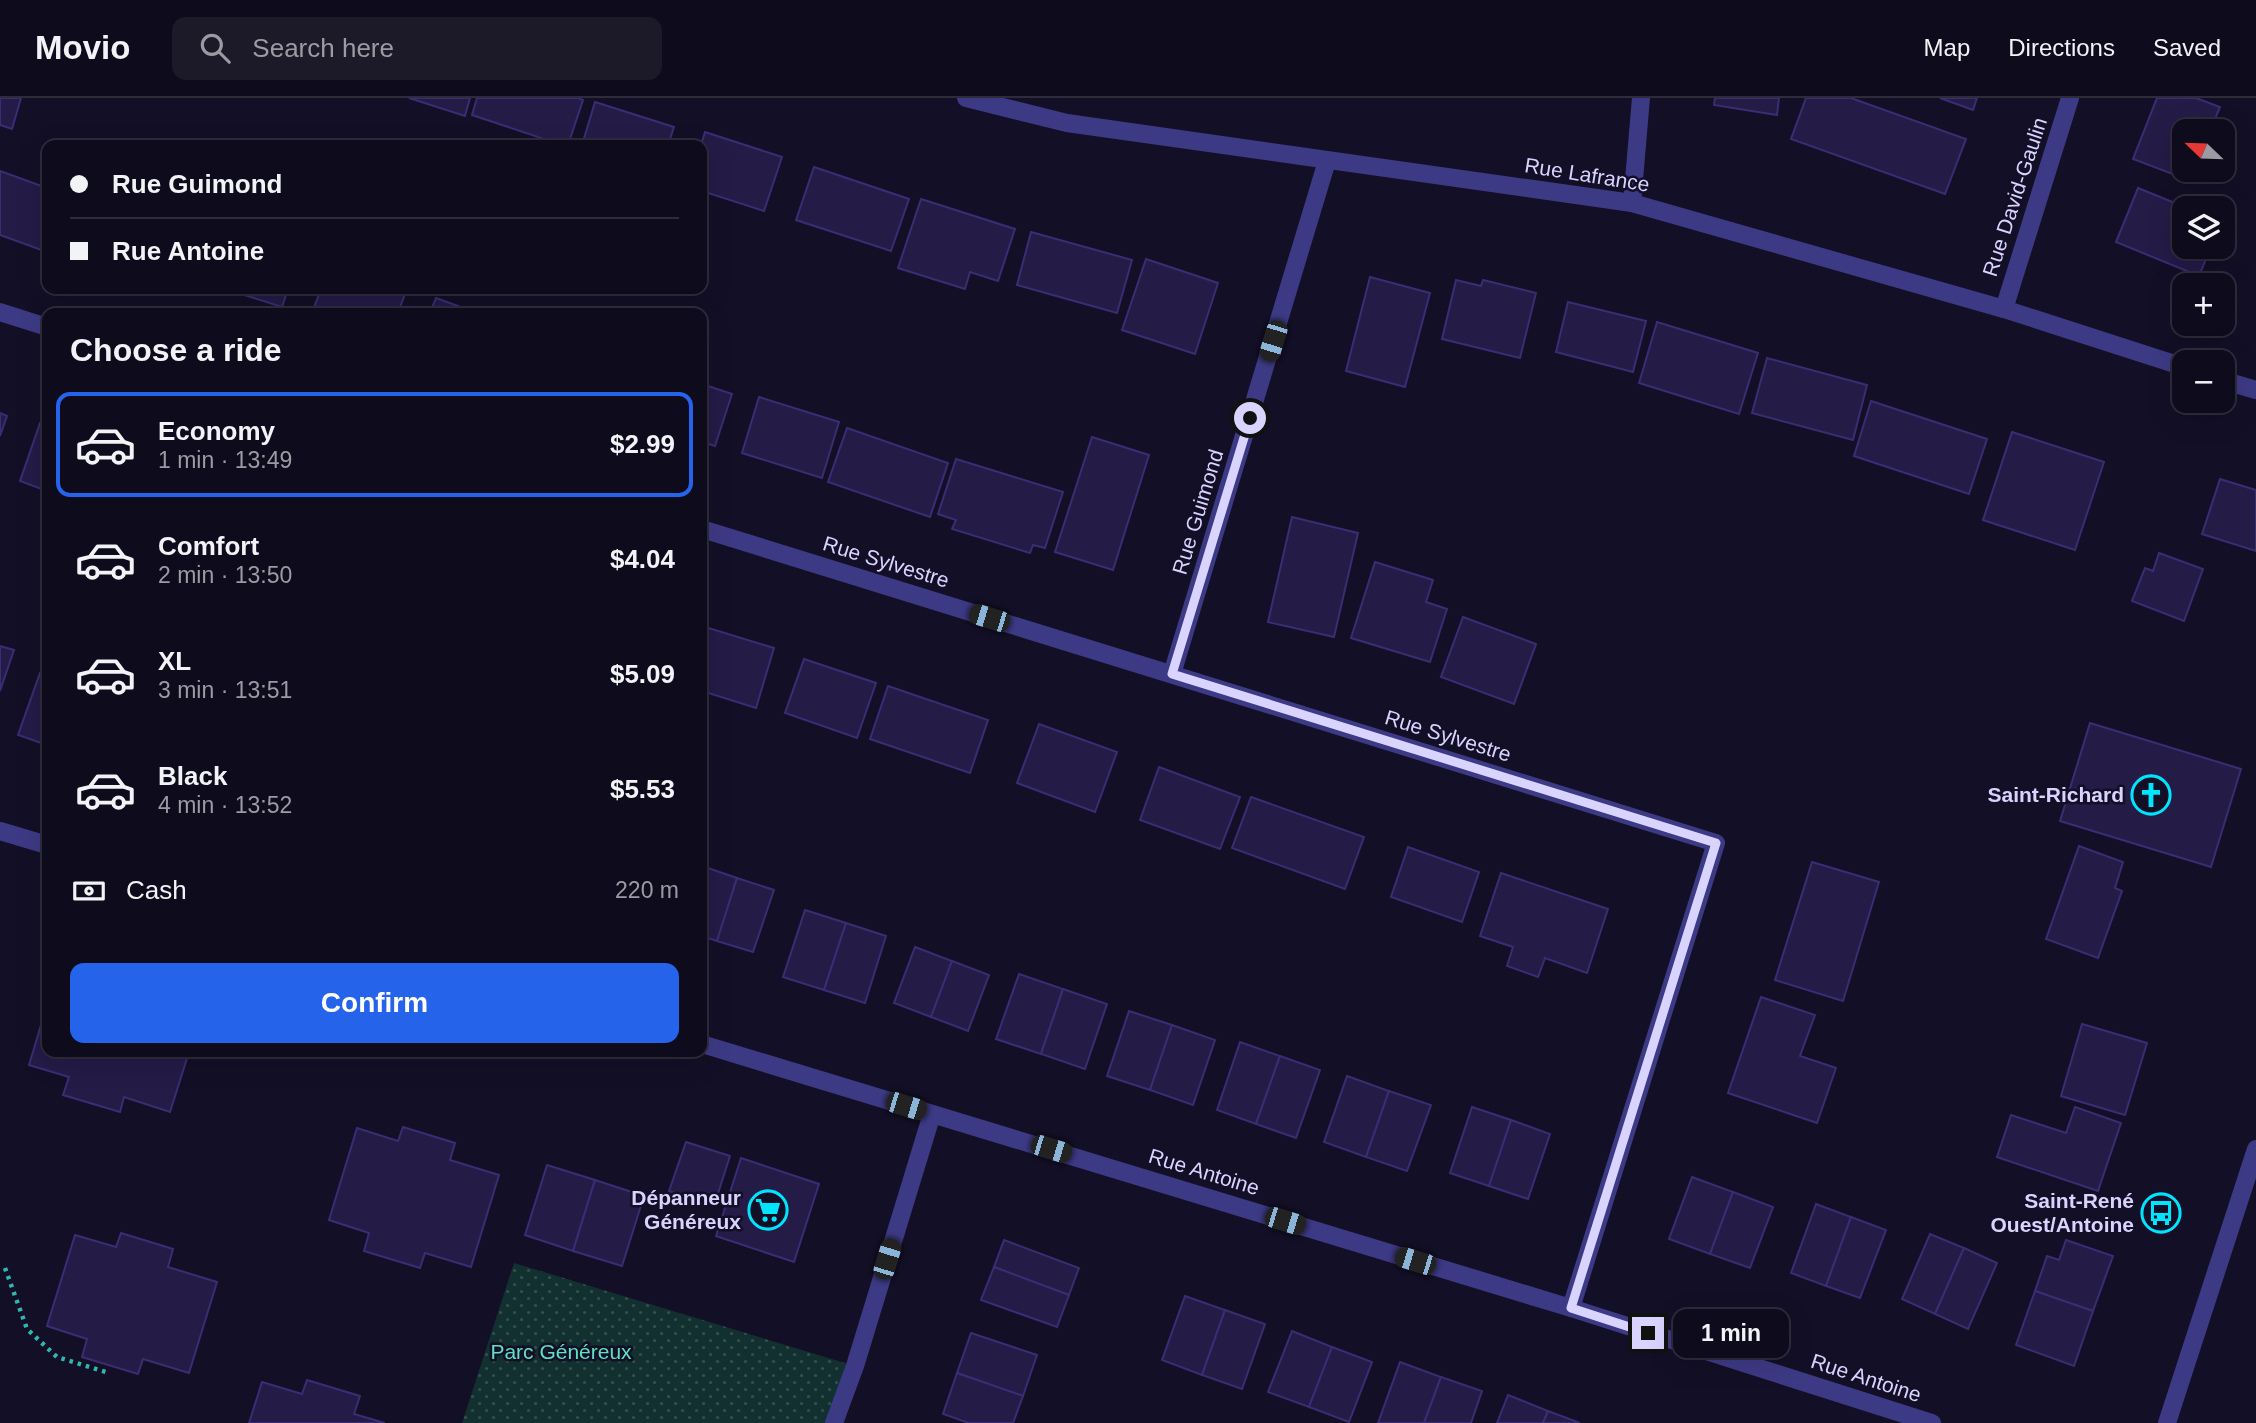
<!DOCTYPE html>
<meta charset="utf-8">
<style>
:root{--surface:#0e0b1c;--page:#1c1929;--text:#f1f3f6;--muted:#9b9ba3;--line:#2e2b3b;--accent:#2563eb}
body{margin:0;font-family:Arial,sans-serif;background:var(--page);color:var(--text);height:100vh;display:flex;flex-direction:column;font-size:26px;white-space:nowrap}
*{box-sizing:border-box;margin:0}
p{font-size:23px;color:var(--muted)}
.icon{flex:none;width:38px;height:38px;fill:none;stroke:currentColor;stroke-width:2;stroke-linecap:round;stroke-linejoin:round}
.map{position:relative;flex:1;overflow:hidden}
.drawer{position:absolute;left:42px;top:210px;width:665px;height:749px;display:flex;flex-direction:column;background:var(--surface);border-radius:14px;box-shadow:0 7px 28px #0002,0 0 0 2px var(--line)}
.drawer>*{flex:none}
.guide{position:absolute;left:42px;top:42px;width:665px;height:154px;border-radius:14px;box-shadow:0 7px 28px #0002,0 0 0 2px var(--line);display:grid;align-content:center;height:154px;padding:0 28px;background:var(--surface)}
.needle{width:46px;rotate:293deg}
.buttons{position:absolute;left:2172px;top:21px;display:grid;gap:14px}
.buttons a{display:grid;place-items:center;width:63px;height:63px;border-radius:14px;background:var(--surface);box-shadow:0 7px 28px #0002,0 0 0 2px var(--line);font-size:35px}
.end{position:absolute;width:32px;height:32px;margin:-16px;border:9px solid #d9d4ff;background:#111;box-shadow:0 0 0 4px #111}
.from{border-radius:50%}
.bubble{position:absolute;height:49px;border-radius:14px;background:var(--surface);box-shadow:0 7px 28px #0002,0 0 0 2px var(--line);font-size:23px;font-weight:800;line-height:49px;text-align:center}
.car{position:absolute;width:21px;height:42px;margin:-21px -10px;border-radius:9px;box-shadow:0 0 5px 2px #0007;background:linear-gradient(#222 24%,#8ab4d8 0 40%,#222 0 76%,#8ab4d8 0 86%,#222 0)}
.guide b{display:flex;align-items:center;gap:24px;height:66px;font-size:26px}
.guide b+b{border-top:2px solid var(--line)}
.guide i{width:18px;height:18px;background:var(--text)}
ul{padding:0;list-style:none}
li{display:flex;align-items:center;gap:21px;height:105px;margin:0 14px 10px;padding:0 14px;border:4px solid transparent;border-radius:14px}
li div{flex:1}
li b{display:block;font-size:26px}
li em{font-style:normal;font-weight:800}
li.active{border-color:var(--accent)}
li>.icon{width:63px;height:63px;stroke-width:1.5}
h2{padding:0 28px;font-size:32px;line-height:84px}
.pay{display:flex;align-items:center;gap:18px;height:77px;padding:0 28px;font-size:26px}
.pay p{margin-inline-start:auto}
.primary-button{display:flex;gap:14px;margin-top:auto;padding:14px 28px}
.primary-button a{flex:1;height:80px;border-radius:14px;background:var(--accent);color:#fff;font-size:28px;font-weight:800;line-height:80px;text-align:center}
header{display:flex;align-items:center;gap:42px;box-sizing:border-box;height:98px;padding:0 35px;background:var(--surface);border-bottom:2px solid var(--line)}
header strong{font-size:33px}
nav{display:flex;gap:38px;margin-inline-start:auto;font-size:24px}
.search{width:490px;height:63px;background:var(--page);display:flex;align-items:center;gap:18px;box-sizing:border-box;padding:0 24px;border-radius:14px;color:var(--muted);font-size:26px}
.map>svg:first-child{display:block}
</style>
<header>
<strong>Movio</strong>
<div class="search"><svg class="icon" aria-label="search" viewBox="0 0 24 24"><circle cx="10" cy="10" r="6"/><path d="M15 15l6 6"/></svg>Search here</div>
<nav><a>Map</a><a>Directions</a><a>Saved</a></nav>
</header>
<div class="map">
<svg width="2256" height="1325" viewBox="0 0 2256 1325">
<defs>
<pattern id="grass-dots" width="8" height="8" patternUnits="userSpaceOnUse" patternTransform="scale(1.75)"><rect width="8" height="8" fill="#12302f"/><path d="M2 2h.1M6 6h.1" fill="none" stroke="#344d4e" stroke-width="1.8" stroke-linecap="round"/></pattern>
</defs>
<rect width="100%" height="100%" fill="#130f26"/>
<polygon fill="url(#grass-dots)" points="514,1165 855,1268 834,1325 462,1325"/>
<g fill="#241b47" stroke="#3b2d73" stroke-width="2">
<polygon points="0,0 21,0 12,31 0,27"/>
<polygon points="409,0 470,0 465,18"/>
<polygon points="477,0 578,0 583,2 568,47 562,47 472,17"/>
<polygon points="1715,0 1779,0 1777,17 1714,7"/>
<polygon points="1806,0 1851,0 1966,41 1945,96 1791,41"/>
<polygon points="1940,0 1977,0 1973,12"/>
<polygon points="2157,0 2196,0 2220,9 2210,33 2184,33 2184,72 2195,72 2191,83 2133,61"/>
<polygon points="595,4 674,29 668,47 582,47"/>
<polygon points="705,34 782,59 764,113 702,93 701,47"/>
<polygon points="814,69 909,101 891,153 796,122"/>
<polygon points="0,73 47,90 47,154 0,137"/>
<polygon points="2138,90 2187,110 2184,110 2184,149 2211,149 2199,178 2116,144"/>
<polygon points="921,101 1015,131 998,183 970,174 965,191 898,170"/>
<polygon points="1031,134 1132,162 1117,215 1017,187"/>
<polygon points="1146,161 1218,185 1195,256 1122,232"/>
<polygon points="1370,179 1430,195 1405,289 1346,273"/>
<polygon points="1456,182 1481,188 1483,182 1536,195 1520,260 1442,241"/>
<polygon points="226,191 288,191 282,209"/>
<polygon points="321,191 400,191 406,193 398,215 312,215"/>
<polygon points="436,200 477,215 430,215"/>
<polygon points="1568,204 1646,223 1633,274 1556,254"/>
<polygon points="1657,224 1758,255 1739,316 1639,285"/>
<polygon points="1767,260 1867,287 1853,342 1752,315"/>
<polygon points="702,286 732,296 715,348 702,344"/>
<polygon points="759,299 839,324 822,380 742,355"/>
<polygon points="1871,303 1987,341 1969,396 1854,358"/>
<polygon points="0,315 7,318 0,338"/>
<polygon points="40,325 47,328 47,393 20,383"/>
<polygon points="847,330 948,365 930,419 828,384"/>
<polygon points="2012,334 2104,364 2075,452 1983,422"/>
<polygon points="1092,339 1149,357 1113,472 1055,454"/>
<polygon points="956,361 1063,394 1045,450 1033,447 1030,455 952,431 956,422 938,416"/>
<polygon points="2220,381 2256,392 2256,453 2202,436"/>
<polygon points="1292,419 1358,435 1334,539 1268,524"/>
<polygon points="2159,455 2203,471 2184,523 2132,503 2145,470 2153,473"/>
<polygon points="1375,464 1433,482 1426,504 1447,511 1430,564 1351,540"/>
<polygon points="1463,519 1536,546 1514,606 1441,579"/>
<polygon points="702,528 774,550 756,610 702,593"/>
<polygon points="0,548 14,552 0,593"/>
<polygon points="804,561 876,585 857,640 785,615"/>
<polygon points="40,575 47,577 47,647 18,637"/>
<polygon points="888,588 988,622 970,675 870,641"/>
<polygon points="2090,625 2241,671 2211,769 2060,723"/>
<polygon points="1039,626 1117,654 1095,714 1017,685"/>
<polygon points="1159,669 1240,699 1220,751 1140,722"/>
<polygon points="1251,699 1364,739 1345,791 1232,750"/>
<polygon points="2079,748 2123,764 2115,790 2122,793 2098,860 2046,841"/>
<polygon points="1408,749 1479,774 1462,824 1391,799"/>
<polygon points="1812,764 1879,784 1843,903 1775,882"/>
<polygon points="702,768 737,780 717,843 702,838"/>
<polygon points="1501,775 1608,811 1587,875 1545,860 1538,879 1507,868 1513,849 1480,838"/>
<polygon points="737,780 774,792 753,854 717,843"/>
<polygon points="805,812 846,825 824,892 783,879"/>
<polygon points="846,825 886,838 865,905 824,892"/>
<polygon points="915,849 952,863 931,919 894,905"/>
<polygon points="952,863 989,877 968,933 931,919"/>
<polygon points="1019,876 1063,891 1041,956 996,941"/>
<polygon points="1063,891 1107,906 1085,971 1041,956"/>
<polygon points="1761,899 1815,917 1800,958 1836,970 1817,1025 1728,995"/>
<polygon points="47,907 47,954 189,954 170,1014 124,999 120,1014 63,997 69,979 29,967"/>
<polygon points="1129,913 1172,927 1150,992 1107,978"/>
<polygon points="2082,926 2147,945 2125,1017 2061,998"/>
<polygon points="1172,927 1215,942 1193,1007 1150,992"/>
<polygon points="1240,944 1280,958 1256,1026 1217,1012"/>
<polygon points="1280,958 1320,972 1296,1040 1256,1026"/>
<polygon points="1347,978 1389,993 1366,1059 1324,1044"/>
<polygon points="1389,993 1431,1007 1407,1073 1366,1059"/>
<polygon points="1472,1009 1511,1022 1489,1088 1450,1075"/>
<polygon points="2075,1009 2121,1025 2098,1093 1997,1059 2011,1017 2066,1035"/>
<polygon points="1511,1022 1550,1036 1528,1101 1489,1088"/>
<polygon points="403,1029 455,1045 450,1062 499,1077 471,1169 425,1155 420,1170 364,1153 369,1135 329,1122 357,1030 398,1043"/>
<polygon points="686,1044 730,1058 714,1108 669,1093"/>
<polygon points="741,1060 819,1086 794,1164 716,1138"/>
<polygon points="547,1067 595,1082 573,1153 525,1137"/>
<polygon points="1692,1079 1733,1094 1710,1156 1669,1141"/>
<polygon points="595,1082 644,1098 622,1168 573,1153"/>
<polygon points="1733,1094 1773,1109 1750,1170 1710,1156"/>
<polygon points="1816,1106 1851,1119 1826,1188 1791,1175"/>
<polygon points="1851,1119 1886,1132 1860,1200 1826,1188"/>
<polygon points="121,1135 173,1151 168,1169 217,1184 189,1275 143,1261 138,1276 82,1259 87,1241 47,1228 75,1137 116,1149"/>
<polygon points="1930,1136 1964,1150 1935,1216 1902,1201"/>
<polygon points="1004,1142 1079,1170 1069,1197 994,1169"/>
<polygon points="2066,1142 2113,1158 2093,1213 2035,1193 2047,1158 2059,1162"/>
<polygon points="1964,1150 1997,1165 1968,1231 1935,1216"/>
<polygon points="994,1169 1069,1197 1057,1229 981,1202"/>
<polygon points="2035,1193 2093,1213 2074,1268 2016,1247"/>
<polygon points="1185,1198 1225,1212 1202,1277 1162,1262"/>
<polygon points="1225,1212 1265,1226 1242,1291 1202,1277"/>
<polygon points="1292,1233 1332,1249 1309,1309 1268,1294"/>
<polygon points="971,1235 1037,1257 1023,1298 957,1275"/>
<polygon points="1332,1249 1372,1264 1349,1324 1309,1309"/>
<polygon points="1400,1264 1441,1279 1424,1325 1378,1325"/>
<polygon points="957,1275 1023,1298 1013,1325 969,1325 943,1316"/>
<polygon points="1441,1279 1482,1293 1471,1325 1424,1325"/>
<polygon points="307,1282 360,1298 354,1316 385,1325 249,1325 262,1284 302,1296"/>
<polygon points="1508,1297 1548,1313 1543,1325 1497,1325"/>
<polygon points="1548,1313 1580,1325 1543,1325"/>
</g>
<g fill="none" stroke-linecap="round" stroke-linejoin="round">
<polyline stroke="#2fb8b0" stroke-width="4.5" stroke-dasharray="3.5 5" stroke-linecap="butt" points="5,1170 27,1231 57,1259 109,1275"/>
<g stroke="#3d3a85" stroke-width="18">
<polyline points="966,0 1067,25 1632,105 2004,211 2184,269"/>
<polyline points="1632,105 1641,0"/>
<polyline points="2004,211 2070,0"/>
<polyline points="0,214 47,229"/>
<polyline points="2222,282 2256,292"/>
<polyline points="702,431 1716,745 1571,1210"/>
<polyline points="1172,576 1327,63"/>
<polyline points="0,733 47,747"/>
<polyline points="702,946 1571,1210 1932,1325"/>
<polyline points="834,1325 855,1268 932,1016"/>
<polyline points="2167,1325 2256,1051"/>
</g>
</g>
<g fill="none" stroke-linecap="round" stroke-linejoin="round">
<polyline stroke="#d9d4ff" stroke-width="9" points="1250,320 1172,576 1716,745 1571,1210 1648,1235"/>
</g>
<defs>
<g id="church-ring" transform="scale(2.0125)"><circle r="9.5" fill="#130f26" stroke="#00e5ff" stroke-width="1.5"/><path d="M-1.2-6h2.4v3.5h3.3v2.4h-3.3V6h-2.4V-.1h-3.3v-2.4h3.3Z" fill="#00e5ff"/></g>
<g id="supermarket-ring" transform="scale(2.0125)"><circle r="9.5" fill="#130f26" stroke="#00e5ff" stroke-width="1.5"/><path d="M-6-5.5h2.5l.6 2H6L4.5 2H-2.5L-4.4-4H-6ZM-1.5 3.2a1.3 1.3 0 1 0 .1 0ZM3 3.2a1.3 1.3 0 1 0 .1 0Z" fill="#00e5ff"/></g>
<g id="bus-ring" transform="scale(2.0125)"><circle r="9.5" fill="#130f26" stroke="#00e5ff" stroke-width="1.5"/><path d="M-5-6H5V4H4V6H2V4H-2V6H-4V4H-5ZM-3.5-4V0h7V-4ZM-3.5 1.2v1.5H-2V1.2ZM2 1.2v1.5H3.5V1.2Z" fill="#00e5ff"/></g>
</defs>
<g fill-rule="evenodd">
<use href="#church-ring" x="2151" y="697"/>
<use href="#supermarket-ring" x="768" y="1112"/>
<use href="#bus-ring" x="2161" y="1115"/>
</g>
<g text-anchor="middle" stroke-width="5" stroke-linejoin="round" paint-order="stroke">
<g font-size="21" fill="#d9d4ff" stroke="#130f26">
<text transform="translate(1587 77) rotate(9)" y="7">Rue Lafrance</text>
<text transform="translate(2015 99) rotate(-72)" y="7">Rue David-Gaulin</text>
<text transform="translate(1198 414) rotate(-73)" y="7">Rue Guimond</text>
<text transform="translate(886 464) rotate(17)" y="7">Rue Sylvestre</text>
<text transform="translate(1448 638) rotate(17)" y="7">Rue Sylvestre</text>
<text transform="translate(1204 1074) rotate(17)" y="7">Rue Antoine</text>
<text transform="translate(1866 1280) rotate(18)" y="7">Rue Antoine</text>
</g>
<g font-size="21" font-weight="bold" fill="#d9d4ff" stroke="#130f26" text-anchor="end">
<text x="2124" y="704">Saint-Richard</text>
<text x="741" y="1107">Dépanneur<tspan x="741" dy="24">Généreux</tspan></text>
<text x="2134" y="1110">Saint-René<tspan x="2134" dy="24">Ouest/Antoine</tspan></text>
</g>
<g font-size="21" fill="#5fe0c0" stroke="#130f26">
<text x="561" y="1261">Parc Généreux</text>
</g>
</g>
</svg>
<div class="buttons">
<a><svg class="needle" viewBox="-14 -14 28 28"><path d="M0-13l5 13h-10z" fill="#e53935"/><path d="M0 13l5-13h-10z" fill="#9b9ba3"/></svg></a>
<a><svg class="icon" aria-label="layers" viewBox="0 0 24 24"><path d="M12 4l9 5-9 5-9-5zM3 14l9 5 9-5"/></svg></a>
<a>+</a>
<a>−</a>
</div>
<i class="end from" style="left:1250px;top:320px"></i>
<i class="end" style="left:1648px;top:1235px"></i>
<div class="bubble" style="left:1673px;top:1211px;width:116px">1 min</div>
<i class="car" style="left:1273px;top:243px;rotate:197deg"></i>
<i class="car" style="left:989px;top:520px;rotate:287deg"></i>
<i class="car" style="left:906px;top:1008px;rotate:107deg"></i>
<i class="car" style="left:1051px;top:1051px;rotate:107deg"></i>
<i class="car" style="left:1285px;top:1123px;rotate:107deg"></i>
<i class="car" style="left:887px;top:1161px;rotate:17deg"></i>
<i class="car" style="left:1415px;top:1163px;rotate:287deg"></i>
<div class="guide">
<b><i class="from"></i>Rue Guimond</b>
<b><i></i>Rue Antoine</b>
</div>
<section class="drawer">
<h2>Choose a ride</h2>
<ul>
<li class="active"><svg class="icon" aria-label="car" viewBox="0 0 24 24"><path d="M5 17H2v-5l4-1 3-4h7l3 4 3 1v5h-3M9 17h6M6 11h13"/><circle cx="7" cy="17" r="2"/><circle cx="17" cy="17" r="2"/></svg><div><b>Economy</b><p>1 min · 13:49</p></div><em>$2.99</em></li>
<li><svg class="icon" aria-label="car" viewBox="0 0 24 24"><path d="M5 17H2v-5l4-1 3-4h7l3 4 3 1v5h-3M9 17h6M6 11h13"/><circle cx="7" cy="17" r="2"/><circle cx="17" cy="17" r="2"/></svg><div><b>Comfort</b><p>2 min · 13:50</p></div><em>$4.04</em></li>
<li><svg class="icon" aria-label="car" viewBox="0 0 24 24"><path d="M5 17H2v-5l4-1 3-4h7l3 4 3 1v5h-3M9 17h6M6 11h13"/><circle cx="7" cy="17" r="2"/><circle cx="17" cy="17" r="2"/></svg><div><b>XL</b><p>3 min · 13:51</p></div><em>$5.09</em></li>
<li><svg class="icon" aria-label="car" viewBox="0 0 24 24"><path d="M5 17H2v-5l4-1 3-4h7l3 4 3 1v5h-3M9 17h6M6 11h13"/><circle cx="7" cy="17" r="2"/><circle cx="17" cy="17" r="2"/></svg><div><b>Black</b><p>4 min · 13:52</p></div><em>$5.53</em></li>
</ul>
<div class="pay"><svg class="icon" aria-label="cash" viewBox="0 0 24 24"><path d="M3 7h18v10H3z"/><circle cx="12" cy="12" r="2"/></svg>Cash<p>220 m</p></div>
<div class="primary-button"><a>Confirm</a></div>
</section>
</div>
